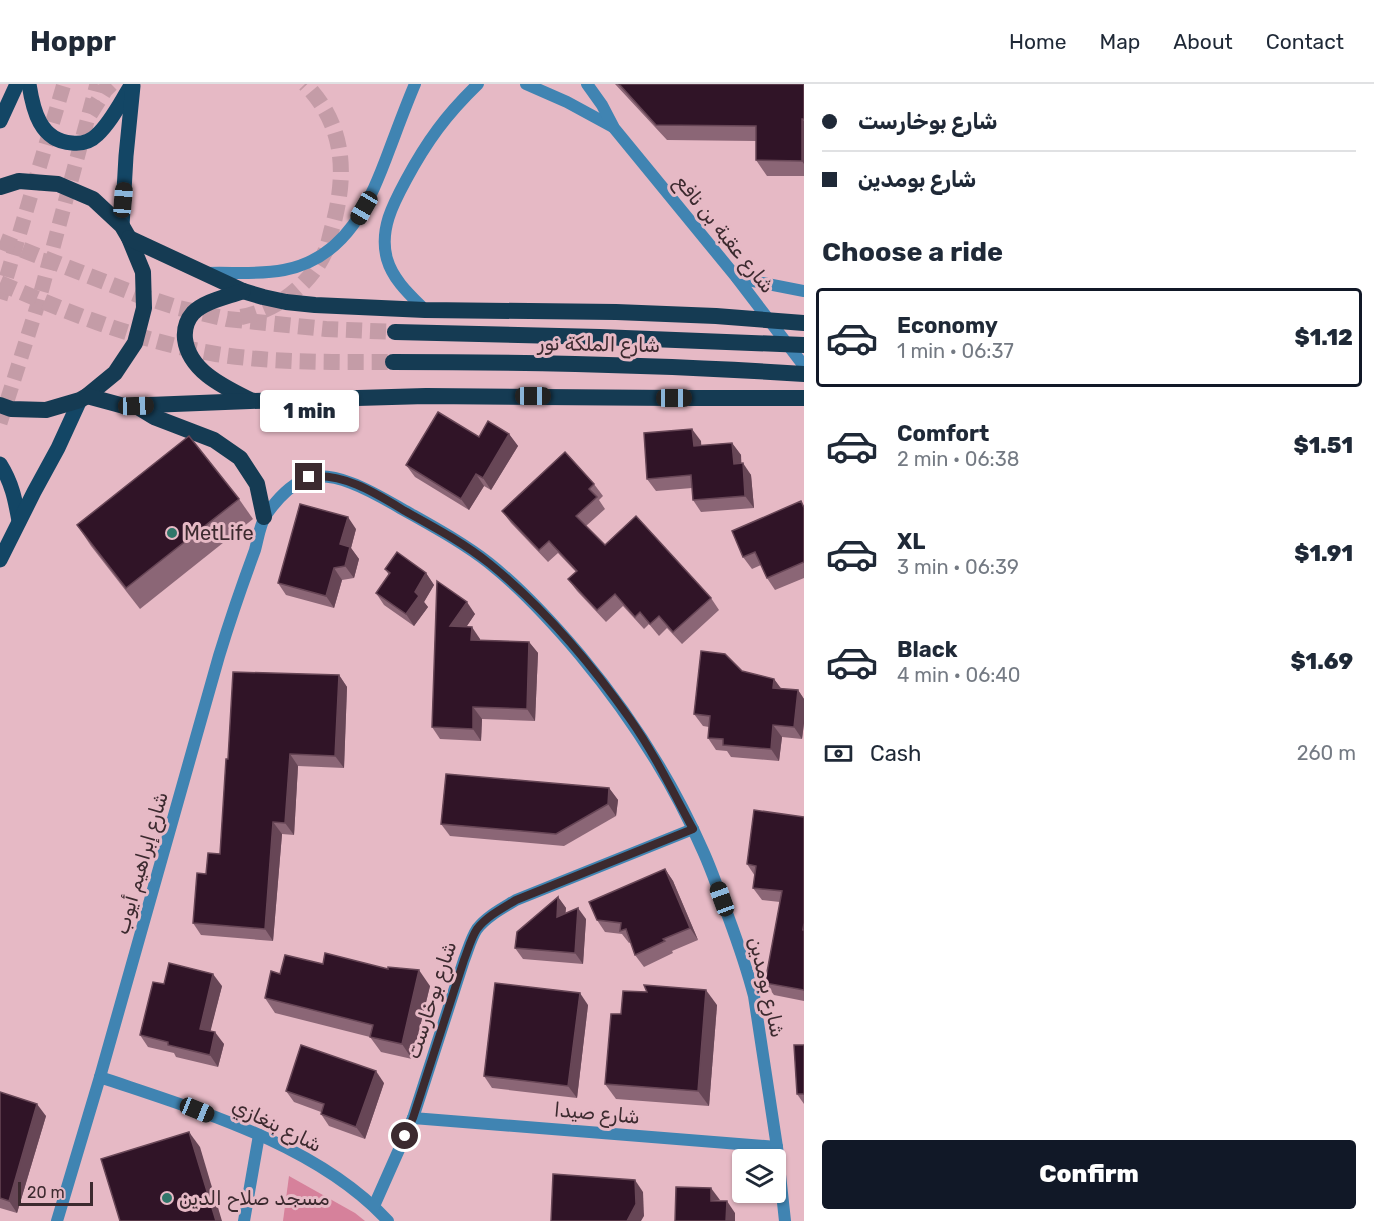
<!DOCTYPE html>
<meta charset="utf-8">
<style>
:root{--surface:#fff;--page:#f6f6f7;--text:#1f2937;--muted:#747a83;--line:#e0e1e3;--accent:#111827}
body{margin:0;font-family:Rubik,Vazirmatn,sans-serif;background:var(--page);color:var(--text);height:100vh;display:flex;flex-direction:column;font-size:22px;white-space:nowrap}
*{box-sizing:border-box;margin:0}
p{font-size:20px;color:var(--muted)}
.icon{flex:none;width:33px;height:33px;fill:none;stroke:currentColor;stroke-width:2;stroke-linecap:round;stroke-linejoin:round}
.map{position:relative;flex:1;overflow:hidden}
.sheet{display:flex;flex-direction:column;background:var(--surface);width:570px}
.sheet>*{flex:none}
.banner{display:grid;align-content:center;height:132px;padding:0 18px;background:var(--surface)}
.fabs{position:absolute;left:732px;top:1065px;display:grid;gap:12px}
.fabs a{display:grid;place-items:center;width:54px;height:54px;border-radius:6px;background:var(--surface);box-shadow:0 2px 4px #0004;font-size:30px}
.scale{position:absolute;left:18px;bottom:15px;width:75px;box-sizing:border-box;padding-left:6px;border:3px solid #3c2a2f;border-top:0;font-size:16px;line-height:21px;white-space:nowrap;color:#3c2a2f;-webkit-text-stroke:4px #e6b9c5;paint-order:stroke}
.end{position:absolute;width:27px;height:27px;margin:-14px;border:8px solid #3c2a2f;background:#fff;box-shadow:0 0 0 3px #fff}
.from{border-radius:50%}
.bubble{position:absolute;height:42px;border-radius:6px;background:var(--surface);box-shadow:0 2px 4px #0004;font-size:20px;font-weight:800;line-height:42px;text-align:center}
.car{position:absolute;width:18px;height:36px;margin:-18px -9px;border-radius:8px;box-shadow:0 0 4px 2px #0007;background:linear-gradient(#222 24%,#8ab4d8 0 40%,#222 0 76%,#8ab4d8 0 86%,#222 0)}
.banner b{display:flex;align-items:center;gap:21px;height:57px;font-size:22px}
.banner b+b{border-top:2px solid var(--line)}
.banner i{width:15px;height:15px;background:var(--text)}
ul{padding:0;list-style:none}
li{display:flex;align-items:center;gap:18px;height:99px;margin:0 12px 9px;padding:0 6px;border:3px solid transparent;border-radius:6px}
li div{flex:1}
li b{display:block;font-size:22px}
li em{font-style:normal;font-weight:800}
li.active{border-color:var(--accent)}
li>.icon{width:54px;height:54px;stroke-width:1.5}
h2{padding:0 18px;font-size:27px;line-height:72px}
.pay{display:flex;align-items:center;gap:15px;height:66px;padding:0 18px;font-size:22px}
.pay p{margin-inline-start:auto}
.cta{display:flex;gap:12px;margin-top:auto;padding:12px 18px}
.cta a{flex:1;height:69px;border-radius:6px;background:var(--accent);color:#fff;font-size:24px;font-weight:800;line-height:69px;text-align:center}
header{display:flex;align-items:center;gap:36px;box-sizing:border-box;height:84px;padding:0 30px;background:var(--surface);border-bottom:2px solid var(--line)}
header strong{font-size:28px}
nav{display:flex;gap:33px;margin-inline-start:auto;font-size:21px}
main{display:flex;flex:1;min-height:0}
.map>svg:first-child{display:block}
</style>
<header>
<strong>Hoppr</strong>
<nav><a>Home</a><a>Map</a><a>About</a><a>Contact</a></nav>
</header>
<main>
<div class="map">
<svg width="804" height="1137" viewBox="0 0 804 1137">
<rect width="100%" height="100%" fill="#e6b9c5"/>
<polygon fill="#d6819b" points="289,1092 355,1129 365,1137 283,1137"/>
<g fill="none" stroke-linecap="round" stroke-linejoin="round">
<g stroke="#c49ca7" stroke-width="15" stroke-dasharray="15 8" stroke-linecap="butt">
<polyline points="0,215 64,0"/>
<polyline points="0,339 37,223 97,0"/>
</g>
<g stroke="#c49ca7" stroke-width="16" stroke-dasharray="16 8" stroke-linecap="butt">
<polyline points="90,30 105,6 111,0"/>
<polyline points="0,157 138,211 179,224 227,235 326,245 395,248"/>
<path d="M0,199C69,229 141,258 216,270C274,279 334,278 393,278"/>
<path d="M241,233C276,227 310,201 325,168C329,160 330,150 333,141C347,89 345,41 305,0"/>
</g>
<polyline stroke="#4084b2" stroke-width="12" points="244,1137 259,1051"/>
<g stroke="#4084b2" stroke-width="12">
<polyline points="737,194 804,207"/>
<path d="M100,993C197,1026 317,1060 388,1137"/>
<polyline points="413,1034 777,1063"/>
<path d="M374,1122L413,1034L464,876C468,866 471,854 477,845C487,832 503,824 516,816L693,745"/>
</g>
<g stroke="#4084b2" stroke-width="12">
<polyline points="526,0 567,18 613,43"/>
<polyline points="587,0 602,21 614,44 737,194 804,282"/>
<path d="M206,189C232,188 259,191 284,186C347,174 370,118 390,64C398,43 406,21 415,0"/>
<path d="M425,226C410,211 393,196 387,175C379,146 393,120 406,96C427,57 446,31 478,0"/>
<path d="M57,1137L100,993L219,572C230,536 242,501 255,466C258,455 260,440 266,431C275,418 288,403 303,396C331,382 378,411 402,425C432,442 462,458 489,479C523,506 552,538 580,571C630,631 672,696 703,767C713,789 720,811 728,832C738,859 747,885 754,912L777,1063L785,1137"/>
</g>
<g stroke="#134665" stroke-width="15">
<path d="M29,0C33,26 40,57 72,59C81,60 90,58 97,51C112,37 121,17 132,0"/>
<polyline points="0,37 17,0"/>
<polyline points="122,142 126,72 133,2"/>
<path d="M0,380C12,399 15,415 19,437"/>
<polyline points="0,476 34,408 58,364 80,316"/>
</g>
<g stroke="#153b53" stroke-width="16">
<polyline points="0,103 19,97 58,100 93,115 122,142 129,154 143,188 144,224 135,259 115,289 87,312 80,316 46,326 11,325 0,321"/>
<polyline points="129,154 243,207 263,213 286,218 315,221 425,226 616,228 716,232 804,239"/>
<path d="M243,207C227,213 205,217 193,229C186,237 184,245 185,255C189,287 224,303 250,316"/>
<polyline points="395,248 600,253 804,261"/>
<path d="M393,278C530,278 667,281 804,290"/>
<polyline points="87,312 124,322 250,317 426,312 674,314 804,314"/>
<polyline points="136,322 154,333 214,356 240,374 257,400 264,433"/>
</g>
</g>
<g fill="#8b6676">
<polygon points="615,0 804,0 804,92 767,92 756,76 756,57 667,56"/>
<polygon points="509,350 518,362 491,406 484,402 469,426 415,393 406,381 479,353"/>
<polygon points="701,357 701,362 732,359 741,371 741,379 751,391 754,424 701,428 693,416 692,404 656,407 647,395"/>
<polygon points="594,400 603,412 599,416 605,425 586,442 605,461 711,514 719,526 682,560 667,544 659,552 649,540 644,545 623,522 606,538 577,507 568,495 576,488 558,469 548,478 511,439 502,427"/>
<polygon points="239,415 253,435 140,525 91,462 77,441"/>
<polygon points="804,421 804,494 775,506 767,494 761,481 752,485 743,473"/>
<polygon points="356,445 351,464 359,475 354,494 342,496 334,524 286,511 278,499"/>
<polygon points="385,485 426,489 434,501 424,518 428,523 414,542 384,521 376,509 389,491"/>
<polygon points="437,497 475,530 466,543 480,555 480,556 529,558 538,569 535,637 482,635 481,657 440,655 432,643"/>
<polygon points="742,587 774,595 781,605 798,606 804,615 804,639 802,655 782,653 779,677 731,673 727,667 716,666 708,654 709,643 703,642 694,630"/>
<polygon points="339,591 347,603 344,684 298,682 294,751 282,750 273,857 201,851 193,839 220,770 228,675"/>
<polygon points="609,704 618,716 616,732 564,762 450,752 441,740"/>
<polygon points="804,733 804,917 774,911 765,899 780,818 762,816 753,804 755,792 747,780"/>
<polygon points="665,785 673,797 698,856 672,867 673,869 644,883 635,871 631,858 629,859 622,850 605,848 597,836"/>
<polygon points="558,813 566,824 565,830 586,835 583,880 523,875 515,864"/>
<polygon points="323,880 430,902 412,975 381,968 370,953 275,929 265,914 280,890"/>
<polygon points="164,900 222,902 210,947 224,960 218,983 176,973 174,969 148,963 140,951"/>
<polygon points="588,921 577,1014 492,1004 484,992"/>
<polygon points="717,921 709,1022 616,1015 605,1000 621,930"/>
<polygon points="804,961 804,1020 797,1010"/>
<polygon points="384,999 365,1055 329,1042 321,1030 321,1028 294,1018 286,1007"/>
<polygon points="0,1008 46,1032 17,1129 0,1124"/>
</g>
<g fill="#674656">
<polygon points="802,35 804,37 804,80 802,77"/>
<polygon points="692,345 701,357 702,374 694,362"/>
<polygon points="509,350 518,362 491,406 483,394"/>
<polygon points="732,359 741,371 742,392 734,380"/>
<polygon points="743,379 751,391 754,424 745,412"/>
<polygon points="476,390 484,402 469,426 461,415"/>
<polygon points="348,433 356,445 351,464 359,475 354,494 345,482 340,460"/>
<polygon points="334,484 342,496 334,524 326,512"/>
<polygon points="426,489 434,501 424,518 428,523 414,542 406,530 415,508"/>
<polygon points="467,518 475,530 459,554 450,542"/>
<polygon points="472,543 480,555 480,568 471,556"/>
<polygon points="529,558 538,569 535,637 527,625"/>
<polygon points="339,591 347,603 344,684 335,672"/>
<polygon points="774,595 783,607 773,604"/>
<polygon points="798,606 804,615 804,639 802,655 794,643"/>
<polygon points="473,623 482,635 481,657 473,645"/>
<polygon points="773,641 782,653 779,677 771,665"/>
<polygon points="290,670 298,682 294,751 285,739"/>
<polygon points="609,704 618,716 616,732 608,720"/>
<polygon points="273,738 282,750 273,857 265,845"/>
<polygon points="665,785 673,797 698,856 690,844"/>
<polygon points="558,813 566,824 564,844 557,833"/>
<polygon points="578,824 586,835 583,880 575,869"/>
<polygon points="419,886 430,902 412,975 402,960"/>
<polygon points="213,890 222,902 208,957 200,945"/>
<polygon points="706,906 717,921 709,1022 698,1007"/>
<polygon points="580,909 588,921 577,1014 568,1002"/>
<polygon points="215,948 224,960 218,983 210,971"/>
<polygon points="376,987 384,999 365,1055 356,1043"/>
<polygon points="37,1020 46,1032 17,1129 9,1117"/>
<polygon points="189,1048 200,1063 222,1137 216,1137"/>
<polygon points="635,1096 643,1108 644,1132 641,1137 627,1137"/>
<polygon points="711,1104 720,1116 711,1117"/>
<polygon points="727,1117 735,1129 735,1137 726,1137"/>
</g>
<g fill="#301427" stroke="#674656" stroke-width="1.5">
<polygon points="619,0 804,0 804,35 802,35 802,77 756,76 756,42 656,41"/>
<polygon points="438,328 479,353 488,337 509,350 483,394 476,390 461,415 406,381"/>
<polygon points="692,345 694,362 732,359 734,380 743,379 745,412 693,416 691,391 647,395 644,349"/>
<polygon points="189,352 239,415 126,504 77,441"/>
<polygon points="565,368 594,400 589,405 597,413 576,432 605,461 636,432 711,514 673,548 659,532 650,540 640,528 635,533 615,510 597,526 568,495 577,487 549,457 539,466 502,427"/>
<polygon points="801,417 804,424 804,478 767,494 755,468 743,473 732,447"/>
<polygon points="300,420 348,433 340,460 350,463 345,482 334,484 326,512 278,499"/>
<polygon points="397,468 426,489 415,508 419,512 406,530 376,509 390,489 385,485"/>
<polygon points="437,497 467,518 450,542 472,543 471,556 529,558 527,625 473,623 473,645 432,643"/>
<polygon points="701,567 725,570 742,587 774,595 773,604 798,606 794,643 773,641 771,665 723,661 723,655 708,654 710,632 694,630"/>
<polygon points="233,588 339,591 335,672 290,670 285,739 273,738 265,845 193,839 197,789 206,790 208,769 220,770 226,675 228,675"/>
<polygon points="446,690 609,704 608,720 556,750 441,740"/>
<polygon points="754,726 804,733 804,839 803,846 804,847 804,906 765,899 782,807 753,804 756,782 747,780"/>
<polygon points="665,785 690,844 663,855 665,857 635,871 626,845 620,847 621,839 597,836 589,818"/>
<polygon points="558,813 557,833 578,824 575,869 515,864 517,848"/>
<polygon points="325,869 388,885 388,883 419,886 402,960 370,953 373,941 265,914 271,887 280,890 285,871 323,880"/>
<polygon points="169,879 213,890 200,945 215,948 210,971 168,961 168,958 140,951 153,898 164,900"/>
<polygon points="495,899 580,909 568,1002 484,992"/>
<polygon points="644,901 706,906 698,1007 605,1000 611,930 621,930 623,907 647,908"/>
<polygon points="301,961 376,987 356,1043 321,1030 324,1020 286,1007"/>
<polygon points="794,961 804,961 804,1010 797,1010"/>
<polygon points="0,1008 37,1020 9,1117 0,1114"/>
<polygon points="189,1048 216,1137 120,1137 101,1075"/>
<polygon points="553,1090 635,1096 636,1120 627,1137 551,1137"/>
<polygon points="676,1103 711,1104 711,1117 727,1117 726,1137 675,1137"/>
</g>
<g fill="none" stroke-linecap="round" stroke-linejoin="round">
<path stroke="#3c2a2f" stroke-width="8" d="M309,393C343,388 377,410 405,427C434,443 464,459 490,480C544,524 590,578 630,635C654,669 673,708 693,745L516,816C503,824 487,832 477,845C471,854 468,866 464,876L413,1034L405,1052"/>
</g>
<g fill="#30766a" stroke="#e6b9c5" stroke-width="2">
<circle cx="172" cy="449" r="6"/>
<circle cx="167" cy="1114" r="6"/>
</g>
<g text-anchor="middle" stroke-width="6" stroke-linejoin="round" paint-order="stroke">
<g font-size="20" fill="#3c2a2f" stroke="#e6b9c5">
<text transform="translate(725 150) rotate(51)" y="7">شارع عقبة بن نافع</text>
<text transform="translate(599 260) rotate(1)" y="7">شارع الملكة نور</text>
<text transform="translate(141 779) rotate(-74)" y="7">شارع إبراهيم أيوب</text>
<text transform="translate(767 903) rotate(77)" y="7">شارع بومدين</text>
<text transform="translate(431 916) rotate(-72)" y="7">شارع بوخارست</text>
<text transform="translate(597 1029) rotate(5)" y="7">شارع صيدا</text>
<text transform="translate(277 1041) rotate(26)" y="7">شارع بنغازي</text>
</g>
<g font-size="20" fill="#3c2a2f" stroke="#e6b9c5" text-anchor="start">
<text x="184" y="456">MetLife</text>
<text x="179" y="1121">مسجد صلاح الدين</text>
</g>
</g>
</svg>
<div class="fabs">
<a><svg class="icon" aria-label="layers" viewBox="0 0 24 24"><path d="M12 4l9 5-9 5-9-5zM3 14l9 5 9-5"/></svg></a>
</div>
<div class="scale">20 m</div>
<i class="end from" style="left:405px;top:1052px"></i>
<i class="end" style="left:309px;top:393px"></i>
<div class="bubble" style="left:260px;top:306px;width:99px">1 min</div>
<i class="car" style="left:123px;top:116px;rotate:5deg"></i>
<i class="car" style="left:364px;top:124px;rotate:210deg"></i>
<i class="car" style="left:533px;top:312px;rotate:90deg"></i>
<i class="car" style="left:674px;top:314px;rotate:90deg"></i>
<i class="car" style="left:136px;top:322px;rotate:88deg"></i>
<i class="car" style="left:722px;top:815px;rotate:340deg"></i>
<i class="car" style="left:197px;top:1026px;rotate:112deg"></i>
</div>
<section class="sheet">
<div class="banner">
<b><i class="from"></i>شارع بوخارست</b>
<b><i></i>شارع بومدين</b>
</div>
<h2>Choose a ride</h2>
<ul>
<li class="active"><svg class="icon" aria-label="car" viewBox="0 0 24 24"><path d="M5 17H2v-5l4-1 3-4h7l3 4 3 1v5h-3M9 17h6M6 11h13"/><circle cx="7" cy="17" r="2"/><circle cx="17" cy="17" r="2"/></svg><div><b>Economy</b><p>1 min · 06:37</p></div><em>$1.12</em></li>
<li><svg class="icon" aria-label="car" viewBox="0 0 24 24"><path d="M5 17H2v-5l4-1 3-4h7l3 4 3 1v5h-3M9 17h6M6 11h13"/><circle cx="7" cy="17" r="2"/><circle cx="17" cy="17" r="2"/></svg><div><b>Comfort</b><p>2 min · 06:38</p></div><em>$1.51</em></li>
<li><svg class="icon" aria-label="car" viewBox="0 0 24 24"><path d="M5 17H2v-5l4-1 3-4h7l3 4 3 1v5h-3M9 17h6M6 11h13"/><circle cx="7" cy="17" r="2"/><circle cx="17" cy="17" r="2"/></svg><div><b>XL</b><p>3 min · 06:39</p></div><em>$1.91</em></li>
<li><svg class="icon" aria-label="car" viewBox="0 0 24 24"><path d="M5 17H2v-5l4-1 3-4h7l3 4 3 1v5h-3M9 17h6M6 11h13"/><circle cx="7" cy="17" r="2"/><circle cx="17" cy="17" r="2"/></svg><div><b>Black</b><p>4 min · 06:40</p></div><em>$1.69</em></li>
</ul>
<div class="pay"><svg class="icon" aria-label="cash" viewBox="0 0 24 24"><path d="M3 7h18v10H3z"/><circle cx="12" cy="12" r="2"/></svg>Cash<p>260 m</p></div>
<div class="cta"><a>Confirm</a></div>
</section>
</main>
